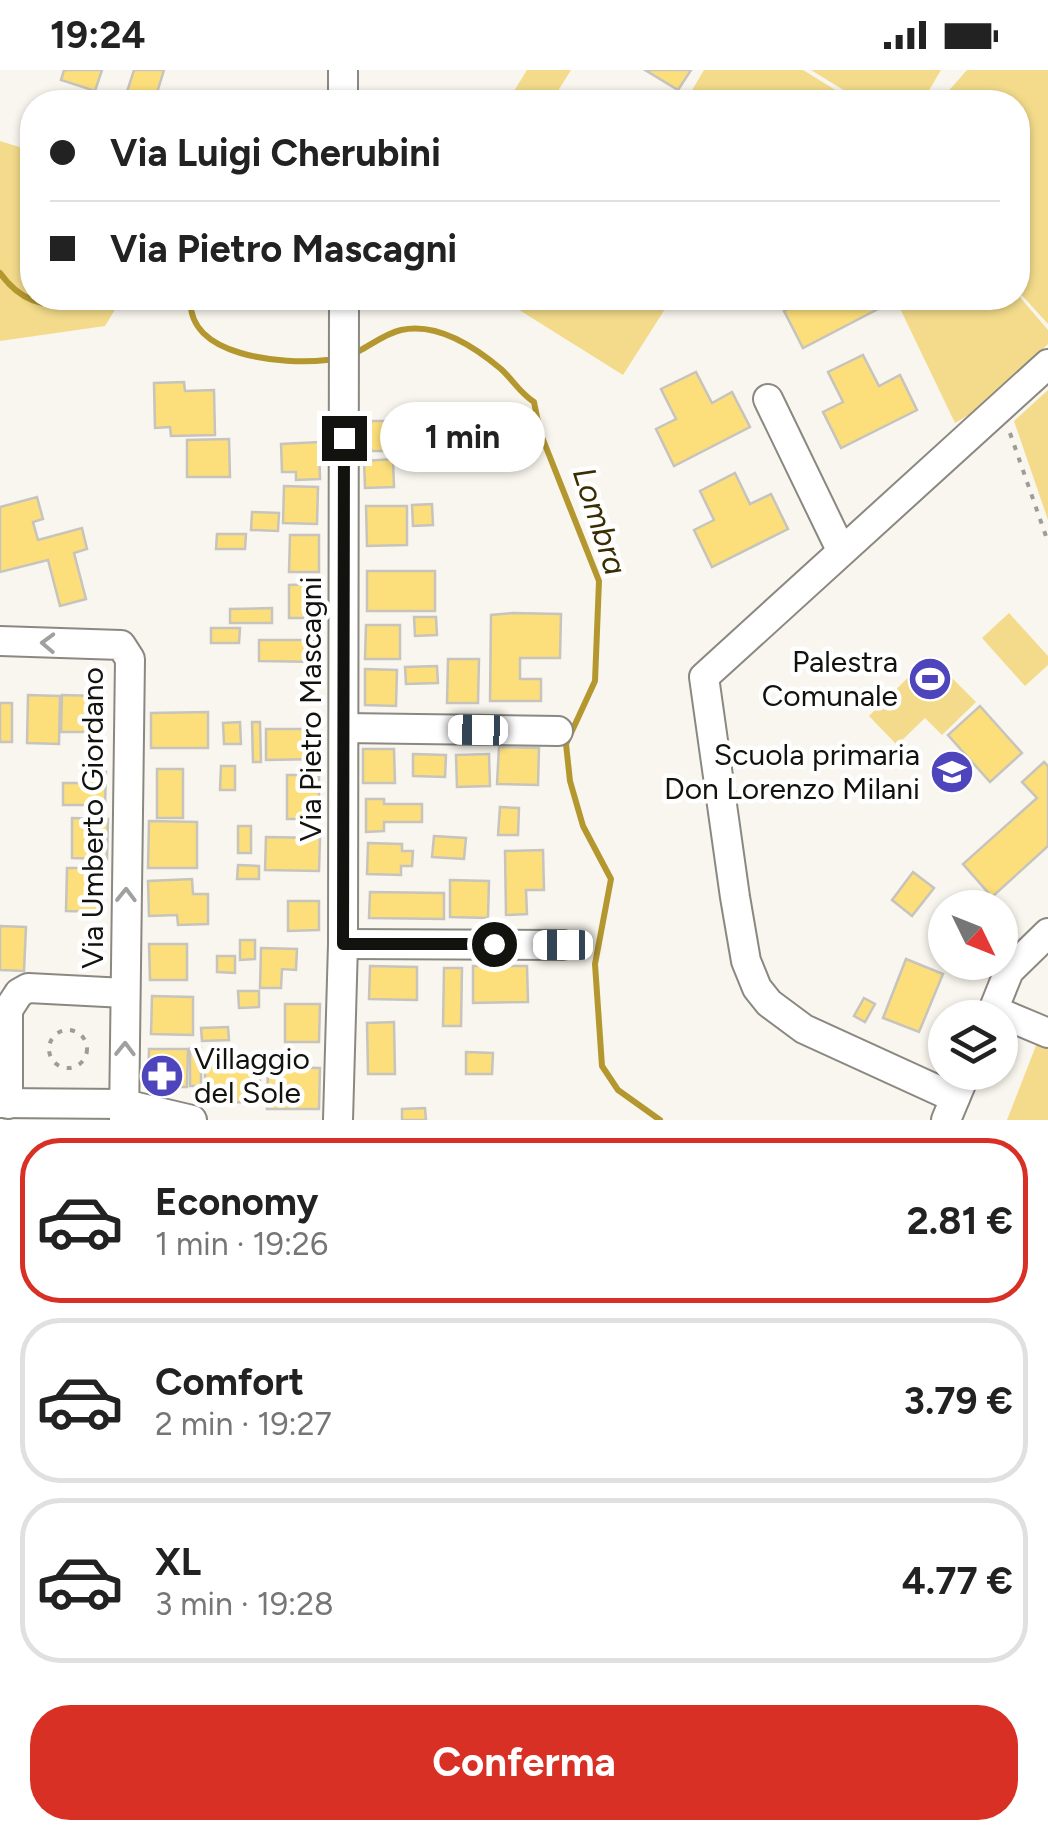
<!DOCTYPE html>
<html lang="it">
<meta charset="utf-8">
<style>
:root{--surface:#fff;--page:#f2f2f2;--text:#222;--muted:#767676;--line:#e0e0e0;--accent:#d93025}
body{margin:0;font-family:Figtree,sans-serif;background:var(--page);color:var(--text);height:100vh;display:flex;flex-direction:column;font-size:38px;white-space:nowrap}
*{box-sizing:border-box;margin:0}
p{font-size:32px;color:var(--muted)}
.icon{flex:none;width:55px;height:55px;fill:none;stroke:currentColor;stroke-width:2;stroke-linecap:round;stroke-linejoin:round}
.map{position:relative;height:1050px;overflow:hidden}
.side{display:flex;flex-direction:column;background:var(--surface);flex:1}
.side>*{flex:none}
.hud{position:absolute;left:20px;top:20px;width:1010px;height:220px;border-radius:40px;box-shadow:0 2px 8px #0004;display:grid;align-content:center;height:220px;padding:0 30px;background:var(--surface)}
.needle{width:65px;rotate:133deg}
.controls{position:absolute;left:928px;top:820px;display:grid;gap:20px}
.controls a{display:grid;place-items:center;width:90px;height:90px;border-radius:50%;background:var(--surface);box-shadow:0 2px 8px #0004;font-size:50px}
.end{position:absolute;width:45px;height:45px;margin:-22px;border:12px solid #12120f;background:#fff;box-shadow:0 0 0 5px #fff}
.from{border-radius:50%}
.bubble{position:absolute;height:70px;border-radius:35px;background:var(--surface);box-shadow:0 2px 8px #0004;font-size:32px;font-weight:700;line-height:70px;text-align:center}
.car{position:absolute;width:30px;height:60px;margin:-30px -15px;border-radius:12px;box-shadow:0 0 8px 2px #0007;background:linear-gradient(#fff 24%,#345 0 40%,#fff 0 76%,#345 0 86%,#fff 0)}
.hud b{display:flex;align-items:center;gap:35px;height:95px;font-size:38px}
.hud b+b{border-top:2px solid var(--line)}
.hud i{width:25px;height:25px;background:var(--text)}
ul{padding:18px 0 0;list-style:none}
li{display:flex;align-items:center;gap:30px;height:165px;margin:0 20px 15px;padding:0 10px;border:5px solid var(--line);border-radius:40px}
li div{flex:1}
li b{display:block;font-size:38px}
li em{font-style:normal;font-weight:700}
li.current{border-color:var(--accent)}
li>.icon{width:90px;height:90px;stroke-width:1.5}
.action{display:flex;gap:20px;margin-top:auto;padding:20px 30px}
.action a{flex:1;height:115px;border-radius:40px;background:var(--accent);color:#fff;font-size:40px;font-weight:700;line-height:115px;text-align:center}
.status{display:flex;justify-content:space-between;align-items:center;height:70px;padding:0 50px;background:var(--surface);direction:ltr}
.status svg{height:28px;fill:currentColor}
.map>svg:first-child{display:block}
</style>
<div class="status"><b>19:24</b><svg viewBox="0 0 49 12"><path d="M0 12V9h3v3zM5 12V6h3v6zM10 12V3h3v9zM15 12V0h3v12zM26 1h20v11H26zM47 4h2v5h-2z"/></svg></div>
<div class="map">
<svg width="1048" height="1050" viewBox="0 0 1048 1050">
<rect width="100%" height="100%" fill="#f8f6ee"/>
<g fill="#f3db8b">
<polygon points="527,0 571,0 551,32 532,32 514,21"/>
<polygon points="704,0 803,0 855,32 685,32"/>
<polygon points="811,0 941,0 922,32 863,32"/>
<polygon points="967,0 1048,0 1048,254 1018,221 1018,32 943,32 945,25"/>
<polygon points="0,71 32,81 32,228 122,228 105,256 0,271"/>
<polygon points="1018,225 1048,260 1048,274 979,339 955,353 895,228"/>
<polygon points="500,228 672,228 623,305"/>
<polygon points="1048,320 1048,450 1014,351"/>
<polygon points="1009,543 1048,586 1048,595 1025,616 982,568"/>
<polygon points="930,586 976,632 942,665 925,648 897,675 869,646"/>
<polygon points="1037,973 1048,977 1048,1050 1007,1050"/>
</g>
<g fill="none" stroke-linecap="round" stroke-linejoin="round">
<g stroke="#b4982f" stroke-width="6">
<path d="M0,203C18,228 44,242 73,228"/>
<path d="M191,228C185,287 284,295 327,290"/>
<path d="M359,281C372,274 387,263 401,260C437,252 475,277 501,299C514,311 519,322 534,332L540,362L599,511L595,611L566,674L570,711L583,756L611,809L595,894L602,996L618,1020L660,1050"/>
</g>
</g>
<g fill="#fcdf7b" stroke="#c6c4bd" stroke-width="2.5">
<polygon points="64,0 102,0 95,21 61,10"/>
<polygon points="134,0 164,0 154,32 125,28"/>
<polygon points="645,0 691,0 678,20"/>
<polygon points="802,228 872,228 878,239 803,278 784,241 804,231"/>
<polygon points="863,285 879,316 900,305 917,340 841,378 823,342 843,332 828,302"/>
<polygon points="696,302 712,333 732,322 750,357 674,396 656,359 676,349 661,319"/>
<polygon points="184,312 185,321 214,320 215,365 171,366 170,357 155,358 154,313"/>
<rect x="365" y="351" width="23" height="30"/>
<polygon points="229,369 230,407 187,407 187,370"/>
<polygon points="319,372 320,409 296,410 296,402 282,402 281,374"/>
<polygon points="393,389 394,417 365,418 364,391"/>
<polygon points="735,403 750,434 771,424 788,459 712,497 694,460 714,450 700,421"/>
<polygon points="284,416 318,417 317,454 283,453"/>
<polygon points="37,427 43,449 33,452 38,470 82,458 87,479 74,483 86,529 60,536 48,490 0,502 0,437"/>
<polygon points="432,434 433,455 413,456 412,435"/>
<polygon points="366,436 407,436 407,475 367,476"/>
<polygon points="252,442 279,443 278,461 251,460"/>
<polygon points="217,464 246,464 245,479 216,479"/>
<polygon points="290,465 319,465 319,502 289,502"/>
<rect x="367" y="501" width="68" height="40"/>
<polygon points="319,514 319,548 289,548 289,515"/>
<polygon points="272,538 272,553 230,553 230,539"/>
<polygon points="513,543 561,544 560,588 520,588 520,609 541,609 541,631 490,631 491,545"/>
<polygon points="414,547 436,547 437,565 415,566"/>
<polygon points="366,555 400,555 400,589 365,589"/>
<polygon points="211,558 240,558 239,573 211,573"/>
<polygon points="259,570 320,570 320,592 259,591"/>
<polygon points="448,589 479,589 478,633 447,633"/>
<polygon points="437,596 438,613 406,614 405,597"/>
<polygon points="365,599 397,600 396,636 365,635"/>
<polygon points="28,625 60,626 59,674 27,673"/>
<polygon points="62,625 98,626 97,662 61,662"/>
<rect x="0" y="633" width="12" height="39"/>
<polygon points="980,636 1022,683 990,712 948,665"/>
<polygon points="208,642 208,678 151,678 151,643"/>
<polygon points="240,652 241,674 224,674 223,653"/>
<polygon points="252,652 260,652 261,692 253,692"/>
<polygon points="266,659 320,659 320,689 266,690"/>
<polygon points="499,677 539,678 538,715 497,714"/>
<polygon points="363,679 394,679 395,713 363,713"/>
<polygon points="413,684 446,685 445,707 413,706"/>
<polygon points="489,684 490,716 457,717 456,685"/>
<polygon points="1044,692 1048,696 1048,776 992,827 963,794 1037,728 1022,712"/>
<polygon points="221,696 235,696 235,720 220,720"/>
<rect x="157" y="699" width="26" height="49"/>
<polygon points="82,702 106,702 105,735 63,735 63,713 82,713"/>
<rect x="287" y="705" width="32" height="44"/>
<polygon points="366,729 384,729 384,734 422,734 422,752 384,752 384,761 366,762"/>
<polygon points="500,737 519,738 518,765 498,765"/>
<polygon points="72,748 108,749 107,789 72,788"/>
<polygon points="149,751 197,752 197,798 148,798"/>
<rect x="238" y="756" width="13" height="27"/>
<polygon points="434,766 466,768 464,789 432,787"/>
<polygon points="266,767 320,768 319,801 265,800"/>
<polygon points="368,773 402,774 402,781 413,781 412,796 401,796 401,805 367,804"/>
<polygon points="543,780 544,820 526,820 527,844 506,845 505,781"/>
<polygon points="238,795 259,796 259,809 237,809"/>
<polygon points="67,798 104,798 103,842 66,841"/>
<polygon points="913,802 934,818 912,846 892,830"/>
<polygon points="192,809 193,824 208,824 208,854 178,855 177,845 149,846 148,811"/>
<polygon points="450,810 489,811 488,848 450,847"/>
<polygon points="370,822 444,823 444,849 369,848"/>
<polygon points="288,831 319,831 319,860 288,861"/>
<polygon points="0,856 26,857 24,901 0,900"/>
<polygon points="240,870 255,870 255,889 240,890"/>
<polygon points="149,874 187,874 187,910 150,910"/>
<polygon points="261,878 297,879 296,900 282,899 281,918 260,918"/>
<polygon points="217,886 235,886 235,903 217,902"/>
<polygon points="906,889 943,904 919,962 883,948"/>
<polygon points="370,896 417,897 417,930 369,929"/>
<polygon points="473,896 527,896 528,932 473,933"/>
<polygon points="444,898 462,898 461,956 443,956"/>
<polygon points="238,921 259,921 259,937 239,938"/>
<polygon points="152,926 193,927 193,965 151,964"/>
<polygon points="864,928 875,934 865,952 854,946"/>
<polygon points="285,934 320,934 319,972 285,972"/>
<polygon points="394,952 395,1004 368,1004 367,953"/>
<polygon points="228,957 229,970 202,971 201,958"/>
<rect x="190" y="978" width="11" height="38"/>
<polygon points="149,979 188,979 187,1017 148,1017"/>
<polygon points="466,982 493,983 492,1004 466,1004"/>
<polygon points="205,989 240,989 240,1001 260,1001 260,1032 205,1033"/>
<polygon points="268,997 320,998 319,1039 267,1039"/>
<polygon points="425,1038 426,1050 402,1050 402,1039"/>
</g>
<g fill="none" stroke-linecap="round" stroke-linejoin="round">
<g stroke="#8a8881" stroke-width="32">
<g id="minor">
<polyline points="343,0 343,32"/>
<polyline points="768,329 841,480"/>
<polyline points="0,571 121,575 130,589 124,1050"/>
<polyline points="344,658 558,661"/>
<polyline points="343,874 563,875"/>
<polyline points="993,940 1048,963"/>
<polyline points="990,948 1009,901 1048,863"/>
<polyline points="955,1028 804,959 769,933 757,918 746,891 735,827 704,607 1048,294"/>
<polyline points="0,1033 124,1034 192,1050"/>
<polyline points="8,1034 8,940 19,923 28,918 125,923"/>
<polyline points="338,1050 343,874 344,228"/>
<polyline points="946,1050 966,1002"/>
</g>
</g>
<g stroke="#9e9c96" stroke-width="4" stroke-dasharray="5 8" stroke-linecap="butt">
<polyline points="1010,363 1048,472"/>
<circle cx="68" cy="979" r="19"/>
</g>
<use href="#minor" stroke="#fff" stroke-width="28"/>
</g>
<defs><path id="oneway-chevron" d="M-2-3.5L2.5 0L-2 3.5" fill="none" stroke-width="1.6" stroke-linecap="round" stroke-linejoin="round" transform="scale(2.5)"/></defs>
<g stroke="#a0a09f">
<use href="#oneway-chevron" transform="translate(48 573) rotate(-178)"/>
<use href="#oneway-chevron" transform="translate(126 825) rotate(-89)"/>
<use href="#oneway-chevron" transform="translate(125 979) rotate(-89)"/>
</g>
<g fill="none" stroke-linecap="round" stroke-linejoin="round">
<polyline stroke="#12120f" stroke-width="12" points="344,368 343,874 494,874"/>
</g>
<defs>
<g id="stadium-disc" transform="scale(2.25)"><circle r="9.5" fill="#4e44bb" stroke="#fff"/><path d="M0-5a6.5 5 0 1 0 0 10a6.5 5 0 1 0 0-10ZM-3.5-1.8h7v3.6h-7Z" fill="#fff"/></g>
<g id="school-disc" transform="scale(2.25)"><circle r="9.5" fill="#4e44bb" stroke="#fff"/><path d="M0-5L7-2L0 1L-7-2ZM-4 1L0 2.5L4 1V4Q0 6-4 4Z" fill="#fff"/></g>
<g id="pharmacy-disc" transform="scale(2.25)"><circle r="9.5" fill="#4e44bb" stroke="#fff"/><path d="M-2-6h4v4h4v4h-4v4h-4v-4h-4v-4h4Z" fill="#fff"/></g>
</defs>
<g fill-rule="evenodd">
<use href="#stadium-disc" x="930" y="609"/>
<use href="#school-disc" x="952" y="702"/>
<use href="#pharmacy-disc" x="162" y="1006"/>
</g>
<g text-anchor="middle" stroke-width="9" stroke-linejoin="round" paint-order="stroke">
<g font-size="30" fill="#12120f" stroke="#fff" text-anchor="end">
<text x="898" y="602">Palestra<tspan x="898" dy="34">Comunale</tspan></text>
<text x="920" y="695">Scuola primaria<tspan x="920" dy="34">Don Lorenzo Milani</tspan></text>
<text x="194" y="999" text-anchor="start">Villaggio<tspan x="194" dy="34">del Sole</tspan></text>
</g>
<g font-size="30" fill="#12120f" stroke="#fff">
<text transform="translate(311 639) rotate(-90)" y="10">Via Pietro Mascagni</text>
<text transform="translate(93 748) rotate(-90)" y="10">Via Umberto Giordano</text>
</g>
<g font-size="32" font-style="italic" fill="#392d01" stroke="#fff">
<text transform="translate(600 451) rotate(72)" y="11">Lombra</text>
</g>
</g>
</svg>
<div class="controls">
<a><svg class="needle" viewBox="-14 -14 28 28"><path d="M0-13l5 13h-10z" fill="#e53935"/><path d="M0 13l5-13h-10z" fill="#767676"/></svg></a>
<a><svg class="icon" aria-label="layers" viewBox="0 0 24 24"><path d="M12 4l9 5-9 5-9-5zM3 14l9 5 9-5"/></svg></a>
</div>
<i class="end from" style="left:494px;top:874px"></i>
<i class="end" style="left:344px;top:368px"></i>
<div class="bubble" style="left:380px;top:332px;width:165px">1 min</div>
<i class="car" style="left:478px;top:660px;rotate:271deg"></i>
<i class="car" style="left:563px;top:875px;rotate:270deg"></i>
<div class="hud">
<b><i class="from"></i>Via Luigi Cherubini</b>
<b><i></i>Via Pietro Mascagni</b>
</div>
</div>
<section class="side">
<ul>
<li class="current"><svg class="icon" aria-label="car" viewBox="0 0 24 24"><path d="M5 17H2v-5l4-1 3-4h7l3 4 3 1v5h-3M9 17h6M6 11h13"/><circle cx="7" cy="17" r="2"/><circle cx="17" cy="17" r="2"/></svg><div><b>Economy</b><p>1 min · 19:26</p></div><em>2.81 €</em></li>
<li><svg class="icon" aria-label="car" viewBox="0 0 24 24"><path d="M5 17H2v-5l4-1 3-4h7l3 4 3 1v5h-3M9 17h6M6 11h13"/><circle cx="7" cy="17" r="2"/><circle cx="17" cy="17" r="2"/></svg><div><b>Comfort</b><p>2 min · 19:27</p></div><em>3.79 €</em></li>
<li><svg class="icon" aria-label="car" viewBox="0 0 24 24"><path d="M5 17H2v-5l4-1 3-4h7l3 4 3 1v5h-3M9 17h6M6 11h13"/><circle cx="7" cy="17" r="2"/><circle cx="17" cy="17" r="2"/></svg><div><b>XL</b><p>3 min · 19:28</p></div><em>4.77 €</em></li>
</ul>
<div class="action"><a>Conferma</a></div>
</section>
